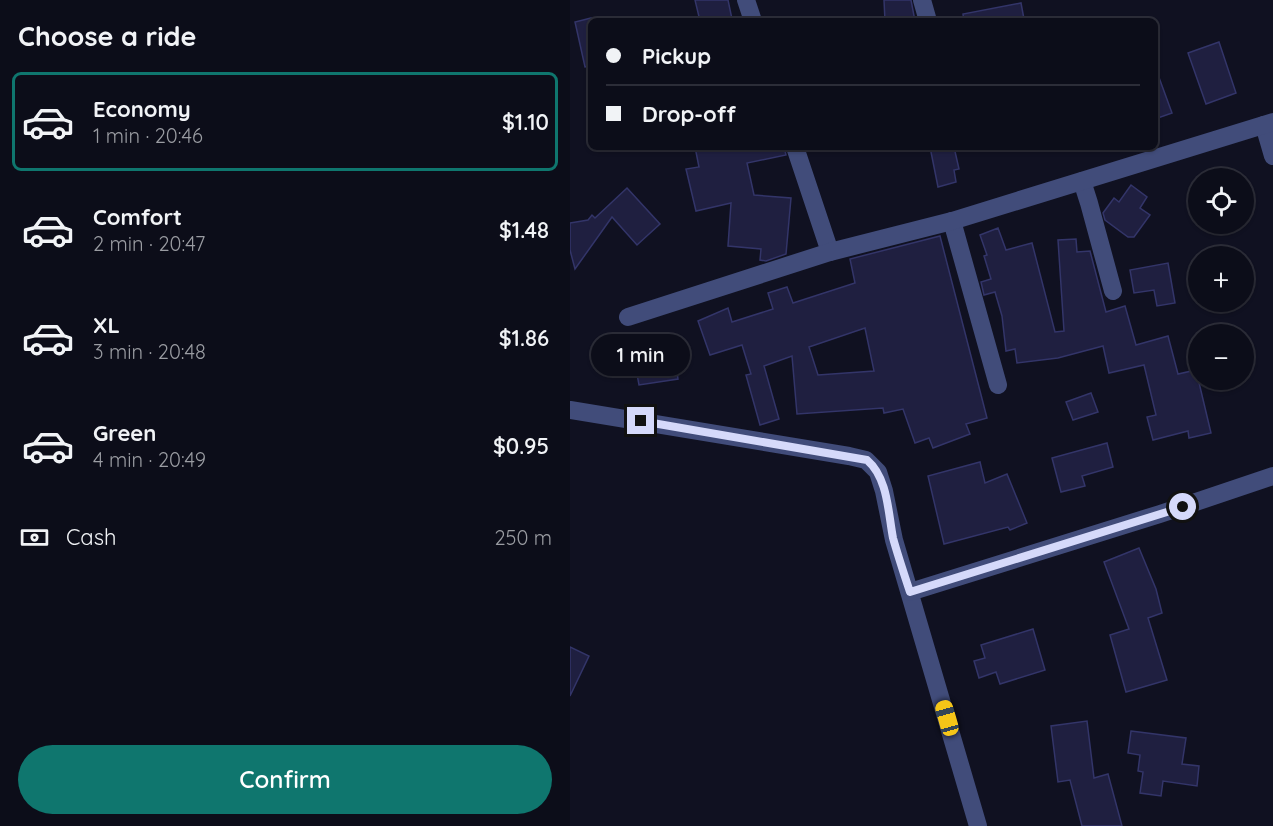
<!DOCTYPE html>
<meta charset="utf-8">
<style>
:root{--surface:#0c0d19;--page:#151622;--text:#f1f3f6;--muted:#9a9ca2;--line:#2c2d38;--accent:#0f766e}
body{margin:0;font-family:Quicksand,sans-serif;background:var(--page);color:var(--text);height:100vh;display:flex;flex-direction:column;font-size:22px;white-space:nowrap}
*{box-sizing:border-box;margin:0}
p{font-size:20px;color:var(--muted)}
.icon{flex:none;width:33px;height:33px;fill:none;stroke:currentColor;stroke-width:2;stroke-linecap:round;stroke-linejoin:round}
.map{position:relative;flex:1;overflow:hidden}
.details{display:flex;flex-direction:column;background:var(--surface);width:570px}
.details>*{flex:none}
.guide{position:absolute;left:18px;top:18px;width:570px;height:132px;border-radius:9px;box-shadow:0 2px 4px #0004,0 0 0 2px var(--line);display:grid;align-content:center;height:132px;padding:0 18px;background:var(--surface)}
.buttons{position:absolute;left:618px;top:168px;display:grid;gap:12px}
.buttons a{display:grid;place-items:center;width:66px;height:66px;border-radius:50%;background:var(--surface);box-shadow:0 2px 4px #0004,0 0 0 2px var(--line);font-size:30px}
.end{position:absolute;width:27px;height:27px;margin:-14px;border:8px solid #d5d9fa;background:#111;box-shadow:0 0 0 3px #111}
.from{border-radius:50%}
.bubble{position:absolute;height:42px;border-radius:21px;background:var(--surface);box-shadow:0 2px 4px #0004,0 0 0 2px var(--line);font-size:20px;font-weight:600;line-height:42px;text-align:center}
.car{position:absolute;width:18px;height:36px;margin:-18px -9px;border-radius:8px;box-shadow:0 0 4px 2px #0007;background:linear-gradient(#f5c518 24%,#345 0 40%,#f5c518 0 76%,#345 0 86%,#f5c518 0)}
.guide b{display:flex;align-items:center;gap:21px;height:57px;font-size:22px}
.guide b+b{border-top:2px solid var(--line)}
.guide i{width:15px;height:15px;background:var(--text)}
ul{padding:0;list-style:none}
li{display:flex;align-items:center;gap:18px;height:99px;margin:0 12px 9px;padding:0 6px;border:3px solid transparent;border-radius:9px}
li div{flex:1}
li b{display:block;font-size:22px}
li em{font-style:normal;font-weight:600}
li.active{border-color:var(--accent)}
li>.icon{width:54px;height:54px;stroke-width:1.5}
h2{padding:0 18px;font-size:27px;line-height:72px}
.pay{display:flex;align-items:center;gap:15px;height:66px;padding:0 18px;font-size:22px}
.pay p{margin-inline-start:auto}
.cta{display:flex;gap:12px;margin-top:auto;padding:12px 18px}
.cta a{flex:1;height:69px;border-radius:36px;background:var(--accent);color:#fff;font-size:24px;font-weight:600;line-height:69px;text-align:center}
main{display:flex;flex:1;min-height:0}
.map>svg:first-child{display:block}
</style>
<main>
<section class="details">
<h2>Choose a ride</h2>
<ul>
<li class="active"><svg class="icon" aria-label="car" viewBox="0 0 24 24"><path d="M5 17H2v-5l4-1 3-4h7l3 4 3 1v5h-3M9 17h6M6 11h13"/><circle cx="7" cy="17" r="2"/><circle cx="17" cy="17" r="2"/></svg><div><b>Economy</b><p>1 min · 20:46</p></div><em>$1.10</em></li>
<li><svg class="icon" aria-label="car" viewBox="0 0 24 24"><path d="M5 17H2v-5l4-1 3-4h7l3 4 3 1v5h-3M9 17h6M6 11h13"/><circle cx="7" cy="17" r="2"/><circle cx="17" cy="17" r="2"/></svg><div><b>Comfort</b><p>2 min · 20:47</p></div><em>$1.48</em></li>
<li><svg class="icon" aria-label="car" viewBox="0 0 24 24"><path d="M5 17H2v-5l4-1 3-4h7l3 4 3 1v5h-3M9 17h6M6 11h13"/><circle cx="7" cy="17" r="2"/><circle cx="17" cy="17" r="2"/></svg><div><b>XL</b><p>3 min · 20:48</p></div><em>$1.86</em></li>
<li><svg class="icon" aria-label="car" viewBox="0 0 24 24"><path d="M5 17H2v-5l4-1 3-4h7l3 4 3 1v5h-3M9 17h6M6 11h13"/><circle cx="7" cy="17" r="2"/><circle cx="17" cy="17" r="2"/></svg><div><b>Green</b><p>4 min · 20:49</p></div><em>$0.95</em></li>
</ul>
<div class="pay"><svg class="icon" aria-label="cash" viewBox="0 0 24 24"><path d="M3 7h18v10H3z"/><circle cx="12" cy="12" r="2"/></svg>Cash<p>250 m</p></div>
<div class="cta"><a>Confirm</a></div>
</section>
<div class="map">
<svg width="703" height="826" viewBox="0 0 703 826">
<rect width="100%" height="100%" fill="#101121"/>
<g fill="#1f1f40" stroke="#333569" stroke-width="1.5" fill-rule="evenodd">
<polygon points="125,0 158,0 162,19 130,21"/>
<polygon points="314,0 341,0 345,21 315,21"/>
<polygon points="451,3 454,19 444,21 394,21 393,14"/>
<polygon points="21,18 21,66 15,67 5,22"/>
<polygon points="649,42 666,93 636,104 618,53"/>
<polygon points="585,72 587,72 602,113 585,119"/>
<polygon points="125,147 214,147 216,155 177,163 184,195 221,198 216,254 196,261 190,260 191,249 158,246 161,203 126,211 116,169 129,167"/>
<polygon points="360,147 384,147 389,169 384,170 386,182 368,187"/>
<polygon points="561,185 577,197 570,208 580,215 564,237 558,237 535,220 533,213 544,198 549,202"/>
<polygon points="57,188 90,224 67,245 42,217 5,269 0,250 0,223 18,220 22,215 25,218"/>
<polygon points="428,228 436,250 462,243 485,332 494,331 488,240 506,239 507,252 520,251 536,312 555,306 566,345 598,336 608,374 626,370 641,433 619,438 618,431 583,440 577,417 586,415 574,365 539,373 533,346 488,358 447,363 445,349 436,351 432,316 425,292 414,295 411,282 421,279 414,256 417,255 410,235"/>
<path d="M370,236L417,418L396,424L400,434L363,448L359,438L345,443L333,409L314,413L313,408L227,414L222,356L194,366L209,419L190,425L176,375L181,374L172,345L140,355L128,321L158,308L162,322L203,309L198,293L217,287L223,303L285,283L280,259ZM295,328L304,371L248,375L239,347Z"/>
<polygon points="598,263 605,303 587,306 584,290 564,293 560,270"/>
<polygon points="104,352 108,379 69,385 64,358"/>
<polygon points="521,393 528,412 503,420 496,402"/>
<polygon points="537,443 543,467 512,476 515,486 491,492 482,458"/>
<polygon points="410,462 415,483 437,474 457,523 440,530 438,527 374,544 358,476"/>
<polygon points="569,548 586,589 592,613 578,618 597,680 556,692 540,635 559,629 534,562"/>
<polygon points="463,629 475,670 430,684 426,672 409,678 404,661 415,658 411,645"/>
<polygon points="0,647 19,656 0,696"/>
<polygon points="517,721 524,778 538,774 552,826 512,826 500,780 488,782 481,726"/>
<polygon points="561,731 616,738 612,764 629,766 627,786 593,781 591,796 570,793 573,772 568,771 570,755 558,753"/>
</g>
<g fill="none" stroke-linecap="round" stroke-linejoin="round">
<g stroke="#414c7a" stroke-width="18">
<polyline points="176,0 183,21"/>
<polyline points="352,0 358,21"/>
<polyline points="694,125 703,156"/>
<polyline points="225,147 260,252"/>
<polyline points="512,181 519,203 543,291"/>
<polyline points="382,221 428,385"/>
<polyline points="58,317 260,252 382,221 703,122"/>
<polyline points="0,410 279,456 296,460 308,472 314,491 324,540 408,826"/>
<polyline points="340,592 590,514 703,476"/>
</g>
</g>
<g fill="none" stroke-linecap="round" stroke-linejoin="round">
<path stroke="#d5d9fa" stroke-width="8" d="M71,421L297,460C318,478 318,512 323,538C328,556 334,574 340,592L613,507"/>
</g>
</svg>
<div class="buttons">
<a><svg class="icon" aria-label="locate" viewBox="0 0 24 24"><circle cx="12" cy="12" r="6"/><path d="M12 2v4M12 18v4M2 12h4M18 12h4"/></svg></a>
<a>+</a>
<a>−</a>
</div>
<i class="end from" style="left:613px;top:507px"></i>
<i class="end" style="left:71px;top:421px"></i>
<div class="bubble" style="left:21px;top:334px;width:99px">1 min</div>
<i class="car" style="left:377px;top:718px;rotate:344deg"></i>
<div class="guide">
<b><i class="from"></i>Pickup</b>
<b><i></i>Drop-off</b>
</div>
</div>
</main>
